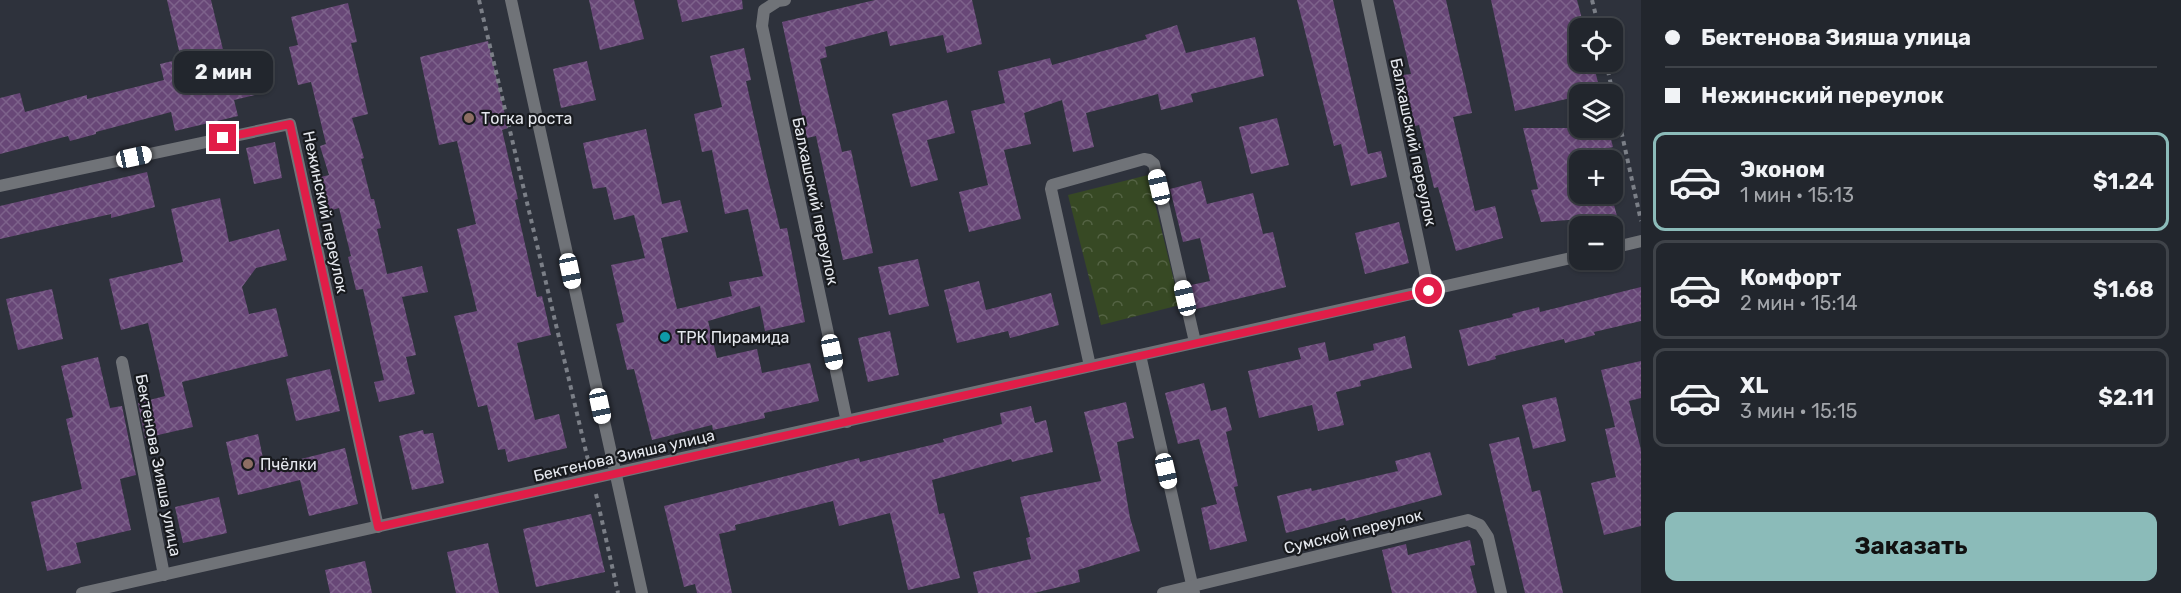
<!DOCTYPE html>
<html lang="ru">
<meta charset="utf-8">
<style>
:root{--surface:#22262d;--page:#2e3239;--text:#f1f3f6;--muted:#a2a5aa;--line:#3f4349;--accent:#8bbbb9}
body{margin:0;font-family:Rubik,sans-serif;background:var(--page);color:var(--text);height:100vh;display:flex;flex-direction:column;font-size:22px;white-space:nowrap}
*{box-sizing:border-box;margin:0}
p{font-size:20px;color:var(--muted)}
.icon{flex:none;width:33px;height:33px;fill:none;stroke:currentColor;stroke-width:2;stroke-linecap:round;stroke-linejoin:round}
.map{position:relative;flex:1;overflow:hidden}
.sheet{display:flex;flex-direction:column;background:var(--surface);width:540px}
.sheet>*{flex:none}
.banner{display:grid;align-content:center;height:132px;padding:0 24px;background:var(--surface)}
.tools{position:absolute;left:1569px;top:18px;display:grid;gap:12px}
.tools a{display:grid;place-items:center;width:54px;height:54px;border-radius:12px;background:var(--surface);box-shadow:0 2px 4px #0004,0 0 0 2px var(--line);font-size:30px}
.end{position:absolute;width:27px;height:27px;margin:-14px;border:8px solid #e11d48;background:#fff;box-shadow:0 0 0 3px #fff}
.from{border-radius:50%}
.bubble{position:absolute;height:42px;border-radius:12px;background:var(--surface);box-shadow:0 2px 4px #0004,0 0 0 2px var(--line);font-size:20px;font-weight:700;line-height:42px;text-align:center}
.car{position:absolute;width:18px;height:36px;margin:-18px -9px;border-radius:8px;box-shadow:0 0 4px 2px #0007;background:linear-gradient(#fff 24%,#345 0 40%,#fff 0 76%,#345 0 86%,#fff 0)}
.banner b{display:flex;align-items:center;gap:21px;height:57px;font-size:22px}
.banner b+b{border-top:2px solid var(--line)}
.banner i{width:15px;height:15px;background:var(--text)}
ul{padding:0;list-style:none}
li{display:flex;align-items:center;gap:18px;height:99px;margin:0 12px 9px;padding:0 12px;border:3px solid var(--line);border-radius:12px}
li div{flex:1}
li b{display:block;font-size:22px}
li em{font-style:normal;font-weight:700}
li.on{border-color:var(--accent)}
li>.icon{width:54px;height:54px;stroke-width:1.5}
.action{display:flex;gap:12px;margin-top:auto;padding:12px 24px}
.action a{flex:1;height:69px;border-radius:12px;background:var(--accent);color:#111;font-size:24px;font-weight:700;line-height:69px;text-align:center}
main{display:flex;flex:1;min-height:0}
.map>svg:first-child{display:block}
</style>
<main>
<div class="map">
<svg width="1641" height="593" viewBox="0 0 1641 593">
<defs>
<pattern id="park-crowns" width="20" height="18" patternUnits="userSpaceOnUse" patternTransform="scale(1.5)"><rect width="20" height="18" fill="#374924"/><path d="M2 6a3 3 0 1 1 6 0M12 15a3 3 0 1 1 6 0" fill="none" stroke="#546344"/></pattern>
<pattern id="building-cross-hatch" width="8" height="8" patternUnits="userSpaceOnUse" patternTransform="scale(1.5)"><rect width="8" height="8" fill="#684777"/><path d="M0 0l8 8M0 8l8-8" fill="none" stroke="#7d628b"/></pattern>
</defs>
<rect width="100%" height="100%" fill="#2e323c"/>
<polygon fill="url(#park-crowns)" points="1148,175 1180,305 1101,325 1068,195"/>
<g fill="url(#building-cross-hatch)">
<polygon points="167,0 211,0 226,62 256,55 264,93 234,100 238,116 175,131 171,112 96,132 96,134 70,141 68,136 0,154 0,98 20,93 25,112 87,95 87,99 164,80 160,64 181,59"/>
<polygon points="589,0 634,0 644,39 600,50"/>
<polygon points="677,0 742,0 743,9 682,22"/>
<polygon points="875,0 972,0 982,44 947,53 943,35 890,46 887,31 825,47 827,57 820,59 842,152 851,150 873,253 843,260 816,136 807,138 782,22"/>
<polygon points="1297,0 1333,0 1368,154 1381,151 1387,177 1351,186 1341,144 1334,146"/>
<polygon points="1393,0 1446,0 1472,113 1453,117 1475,211 1495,206 1503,238 1456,251 1438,187 1434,188 1419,125 1415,126 1403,75 1411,74"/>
<polygon points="1491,0 1577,0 1582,19 1580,20 1580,62 1593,62 1600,91 1515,111"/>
<polygon points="348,3 357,42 351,43 368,114 352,118 364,158 361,159 371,199 374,199 381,228 377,229 387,274 422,266 428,292 402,297 416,355 406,357 415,394 379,402 374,382 384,380 363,289 356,290 348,257 351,256 339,208 329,211 321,177 329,175 320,146 326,144 311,82 298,85 289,47 298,45 291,17"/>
<polygon points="1177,25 1186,53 1255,37 1264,76 1191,94 1193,102 1161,110 1158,94 1086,113 1094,147 1073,152 1062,100 1024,113 1031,144 1004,150 1021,219 969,232 959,192 988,185 971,111 1005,103 998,71 1050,58 1052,65 1147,39 1145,35"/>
<polygon points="488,41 508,128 502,130 518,199 515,200 537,297 542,296 551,335 517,343 535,420 559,414 567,448 508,462 505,449 498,450 487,405 478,407 454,316 477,311 457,229 476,224 457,141 439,145 420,57"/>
<polygon points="744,48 751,80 746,81 765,167 780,229 787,228 805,322 765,331 760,306 708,321 717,358 757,349 762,373 810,363 819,401 764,413 765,418 713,430 712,425 652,440 634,369 627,370 616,324 624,322 611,265 645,258 634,215 614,220 606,187 593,189 583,143 646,129 662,204 680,200 688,232 661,238 677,309 732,296 729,282 763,276 748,209 725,214 712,150 702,152 694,114 722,107 710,56"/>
<polygon points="587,61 596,100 561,108 553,69"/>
<polygon points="947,100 955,133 927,140 938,180 911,187 892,114"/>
<polygon points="1277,118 1289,165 1251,174 1239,127"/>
<polygon points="1523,128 1608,128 1613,147 1580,155 1580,194 1611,194 1617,216 1583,224 1582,219 1541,222 1531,190 1538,189"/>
<polygon points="275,142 282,178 254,184 246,148"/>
<polygon points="147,172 155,207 111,218 111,214 0,239 0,206"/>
<polygon points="1201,181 1207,204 1253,193 1263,234 1273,232 1286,287 1196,309 1191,285 1210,281 1200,238 1183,242 1170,189"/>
<polygon points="220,198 229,242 279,229 287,260 256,268 242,287 249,314 276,308 288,356 182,382 193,427 145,438 138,403 165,396 148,323 121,330 109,279 183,262 171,209"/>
<polygon points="1399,222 1409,263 1365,274 1355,233"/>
<polygon points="918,259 929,306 889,315 878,267"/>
<polygon points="979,281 986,310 1051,293 1059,325 1010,338 1008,331 957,343 944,290"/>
<polygon points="1641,287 1641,321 1594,332 1595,335 1565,343 1564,339 1495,356 1496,359 1468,366 1459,330 1513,317 1512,314 1539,307 1540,312"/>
<polygon points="52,289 63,339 18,350 6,299"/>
<polygon points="890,331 899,375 868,382 858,338"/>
<polygon points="1405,336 1412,368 1360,381 1361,386 1336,392 1344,425 1318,431 1312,405 1259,418 1248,371 1301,359 1298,348 1325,342 1329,361 1374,350 1373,344"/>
<polygon points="98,357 110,408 122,406 136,475 120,479 131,530 76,543 81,563 47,571 31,502 82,489 66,419 73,417 61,366"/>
<polygon points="1641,361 1641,398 1629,401 1641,450 1641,526 1604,535 1591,483 1616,477 1605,429 1615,427 1601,370"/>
<polygon points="330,369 340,411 296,421 286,379"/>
<polygon points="1204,383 1211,411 1226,407 1232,430 1226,432 1238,486 1234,487 1247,541 1210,550 1201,508 1217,504 1199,439 1178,444 1165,393"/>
<polygon points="1556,397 1566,441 1533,449 1522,405"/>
<polygon points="1126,402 1134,438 1117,442 1130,518 1140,551 1078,570 1080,582 1034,593 978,593 973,572 1031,559 1026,538 1030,537 1020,497 1101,481 1084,412"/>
<polygon points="1031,406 1035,423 1046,420 1053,452 1012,462 1011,459 932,480 939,514 944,513 960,578 908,590 890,513 839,526 833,501 735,525 736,530 719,534 732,593 697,593 695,584 684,587 664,506 859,458 860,462 944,442 943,439 1002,424 1000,413"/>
<polygon points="423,430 424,434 433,433 444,483 412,490 399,436"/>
<polygon points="258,434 265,468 345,448 358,504 309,516 300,480 238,495 226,442"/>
<polygon points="1519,437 1532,492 1540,490 1563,593 1525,593 1489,444"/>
<polygon points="1430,452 1442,495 1346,521 1345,518 1286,533 1277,496 1311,488 1312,491 1398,471 1395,461"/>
<polygon points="219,497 227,533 183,543 175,507"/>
<polygon points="591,514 605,572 536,587 523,529"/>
<polygon points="1470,540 1475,565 1470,566 1477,593 1392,593 1382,550 1406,544 1408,555"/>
<polygon points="488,543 499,593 456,593 447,552"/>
<polygon points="365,561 372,593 330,593 325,570"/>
</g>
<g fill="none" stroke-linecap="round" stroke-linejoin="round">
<g stroke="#7b7f87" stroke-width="4" stroke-dasharray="4.5 4.5" stroke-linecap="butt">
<polyline points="479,0 588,460"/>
<polyline points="1592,0 1599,28"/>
<polyline points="1606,62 1641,221"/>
<polyline points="596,494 618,593"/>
</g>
<g stroke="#707378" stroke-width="12">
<polyline points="122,362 164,575"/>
<polyline points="1090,366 1051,189 1052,185 1144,159 1149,160 1154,164 1195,342"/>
</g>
<g stroke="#707378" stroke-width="12">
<polyline points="511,0 642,593"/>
<polyline points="785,0 778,1 764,10 762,26 847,422"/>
<polyline points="1367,0 1429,291"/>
<polyline points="0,186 290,124 378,527"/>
<polyline points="1612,248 1641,241"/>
<polyline points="1140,355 1194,593"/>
<polyline points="82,593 1580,256"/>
<polyline points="1163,593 1468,520 1480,525 1488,537 1501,593"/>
</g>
</g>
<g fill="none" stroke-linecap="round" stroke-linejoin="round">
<polyline stroke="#e11d48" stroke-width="8" points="223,138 290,124 378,527 1429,291"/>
</g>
<g fill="#8d6e63" stroke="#181a1e" stroke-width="2">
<circle cx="469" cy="118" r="6"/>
<circle cx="248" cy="464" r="6"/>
</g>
<circle fill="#0f9aa8" stroke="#181a1e" stroke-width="2" cx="665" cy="337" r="6"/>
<g text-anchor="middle" stroke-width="4.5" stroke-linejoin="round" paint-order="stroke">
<g font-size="16" fill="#e5e8ee" stroke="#181a1e" text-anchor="start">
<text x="481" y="124">Тогка роста</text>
<text x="677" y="343">ТРК Пирамида</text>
<text x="260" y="470">Пчёлки</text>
</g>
<g font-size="16" fill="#e5e8ee" stroke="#181a1e">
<text transform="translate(1414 142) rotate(78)" y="6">Балхашский переулок</text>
<text transform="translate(816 201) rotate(78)" y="6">Балхашский переулок</text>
<text transform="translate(326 212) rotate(78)" y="6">Нежинский переулок</text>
<text transform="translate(624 455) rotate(-13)" y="6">Бектенова Зияша улица</text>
<text transform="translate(159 465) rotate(79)" y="6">Бектенова Зияша улица</text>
<text transform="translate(1353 531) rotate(-14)" y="6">Сумской переулок</text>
</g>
</g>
</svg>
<div class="tools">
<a><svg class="icon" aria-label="locate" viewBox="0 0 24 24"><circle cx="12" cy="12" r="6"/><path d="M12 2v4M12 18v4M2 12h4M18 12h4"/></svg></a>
<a><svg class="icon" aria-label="layers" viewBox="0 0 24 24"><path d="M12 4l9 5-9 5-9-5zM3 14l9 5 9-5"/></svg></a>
<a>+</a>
<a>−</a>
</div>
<i class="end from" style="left:1429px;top:291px"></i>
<i class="end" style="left:223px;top:138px"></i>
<div class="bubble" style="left:174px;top:51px;width:99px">2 мин</div>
<i class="car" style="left:134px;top:157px;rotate:78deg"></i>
<i class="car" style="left:1159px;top:187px;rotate:347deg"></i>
<i class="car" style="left:570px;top:271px;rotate:168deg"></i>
<i class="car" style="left:1185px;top:298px;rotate:347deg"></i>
<i class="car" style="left:832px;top:352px;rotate:168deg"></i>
<i class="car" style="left:600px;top:406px;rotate:168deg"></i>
<i class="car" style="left:1166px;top:471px;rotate:167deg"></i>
</div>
<section class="sheet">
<div class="banner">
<b><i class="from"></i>Бектенова Зияша улица</b>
<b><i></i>Нежинский переулок</b>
</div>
<ul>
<li class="on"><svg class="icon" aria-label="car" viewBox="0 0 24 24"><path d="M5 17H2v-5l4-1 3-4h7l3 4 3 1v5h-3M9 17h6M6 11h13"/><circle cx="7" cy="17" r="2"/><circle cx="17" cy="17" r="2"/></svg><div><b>Эконом</b><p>1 мин · 15:13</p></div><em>$1.24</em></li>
<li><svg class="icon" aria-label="car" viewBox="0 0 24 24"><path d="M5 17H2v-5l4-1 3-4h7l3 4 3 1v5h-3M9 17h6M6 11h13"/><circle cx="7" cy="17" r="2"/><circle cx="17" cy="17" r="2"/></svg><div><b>Комфорт</b><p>2 мин · 15:14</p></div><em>$1.68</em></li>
<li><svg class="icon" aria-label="car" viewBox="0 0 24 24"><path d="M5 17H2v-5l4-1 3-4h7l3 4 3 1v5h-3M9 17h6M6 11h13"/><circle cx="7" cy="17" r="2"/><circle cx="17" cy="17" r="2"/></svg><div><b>XL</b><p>3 мин · 15:15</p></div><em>$2.11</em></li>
</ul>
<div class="action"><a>Заказать</a></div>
</section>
</main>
